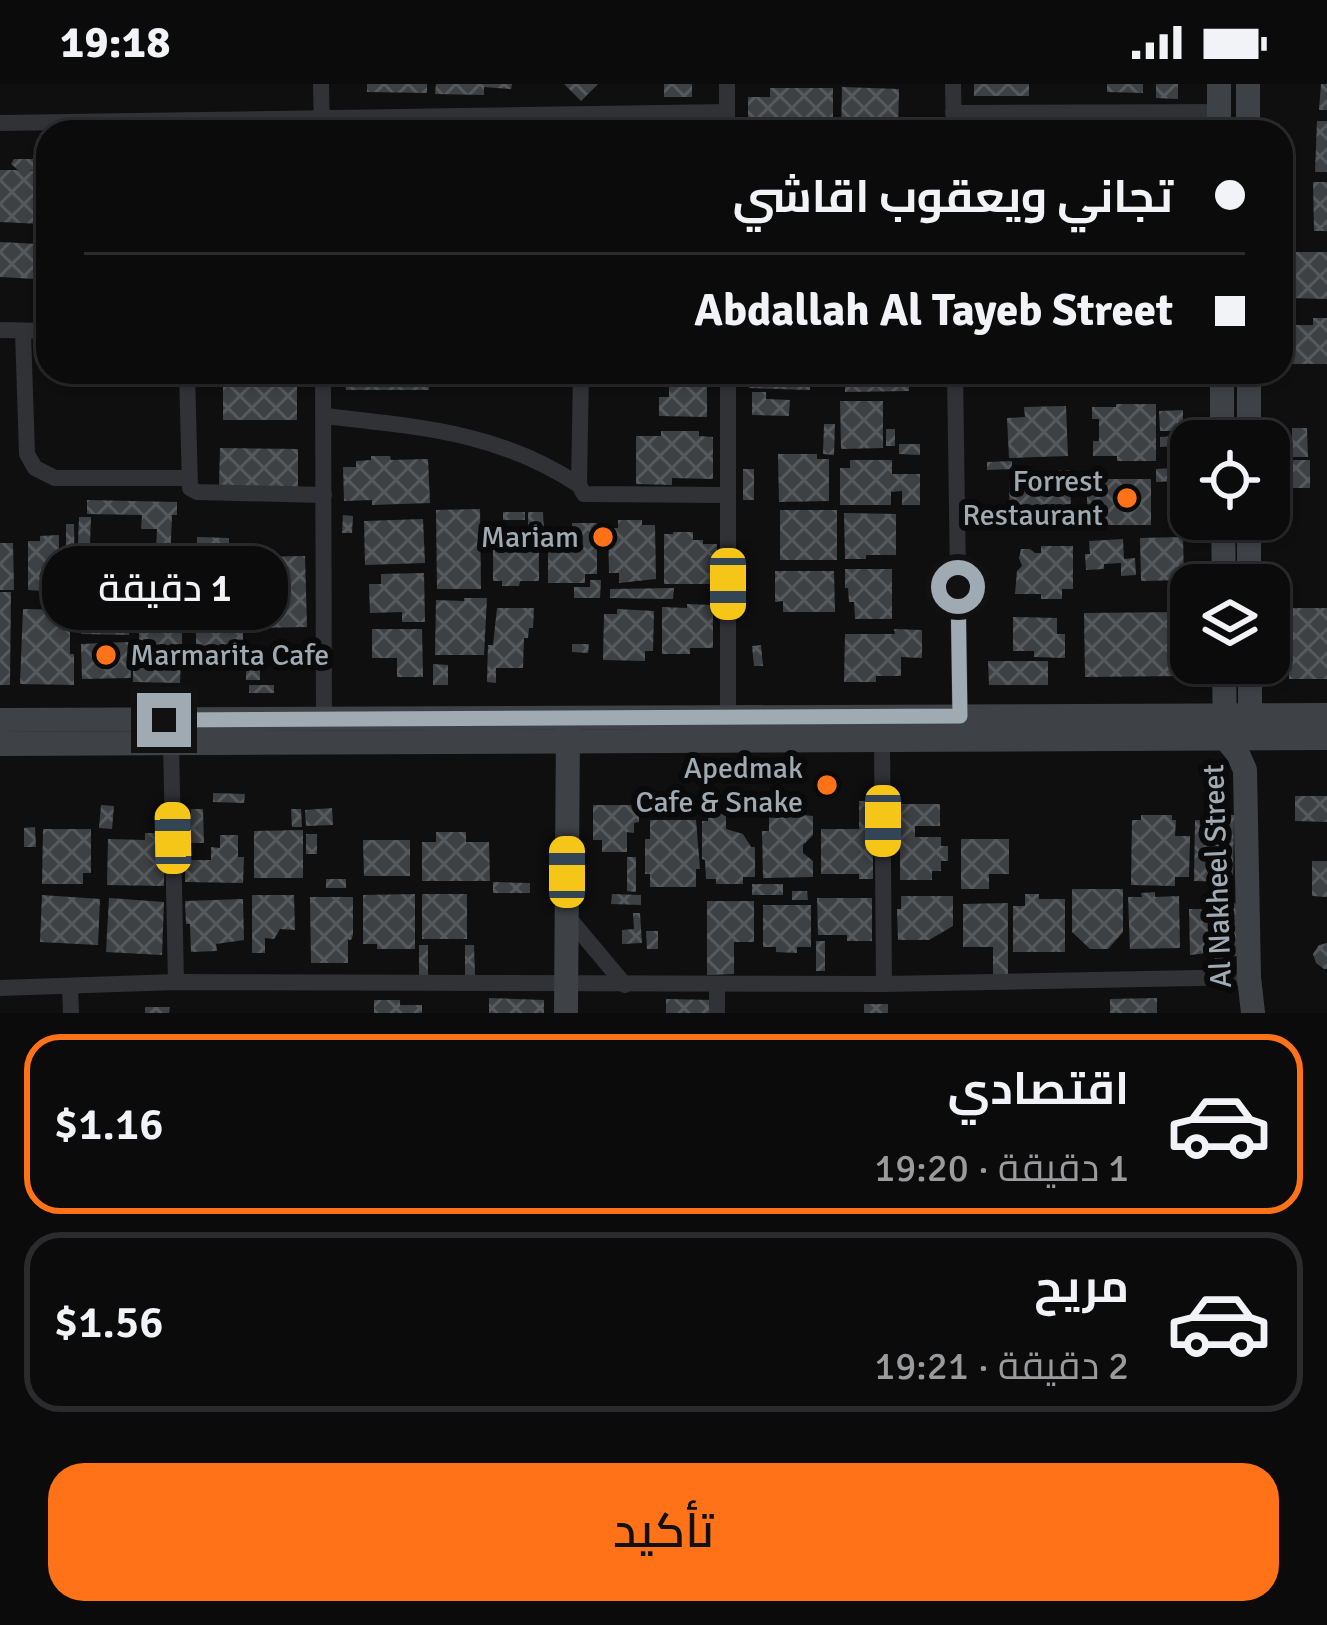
<!DOCTYPE html>
<html lang="ar">
<meta charset="utf-8">
<style>
:root{--surface:#0b0b0c;--page:#19191a;--text:#f1f3f6;--muted:#9a9b9d;--line:#2b2b2d;--accent:#ff7218}
body{margin:0;font-family:Signika,Cairo,sans-serif;background:var(--page);color:var(--text);direction:rtl;height:100vh;display:flex;flex-direction:column;font-size:45px;white-space:nowrap}
*{box-sizing:border-box;margin:0}
p{font-size:39px;color:var(--muted)}
.icon{flex:none;width:66px;height:66px;fill:none;stroke:currentColor;stroke-width:2;stroke-linecap:round;stroke-linejoin:round}
.map{position:relative;height:929px;overflow:hidden;direction:ltr}
.sheet{display:flex;flex-direction:column;background:var(--surface);flex:1}
.sheet>*{flex:none}
.guide{position:absolute;left:36px;top:36px;width:1257px;height:264px;border-radius:36px;box-shadow:0 3px 9px #0004,0 0 0 3px var(--line);direction:rtl;display:grid;align-content:center;height:264px;padding:0 48px;background:var(--surface)}
.tools{position:absolute;left:1170px;top:336px;display:grid;gap:24px}
.tools a{display:grid;place-items:center;width:120px;height:120px;border-radius:24px;background:var(--surface);box-shadow:0 3px 9px #0004,0 0 0 3px var(--line);font-size:60px}
.end{position:absolute;width:54px;height:54px;margin:-27px;border:15px solid #9faab3;background:#111;box-shadow:0 0 0 6px #111}
.from{border-radius:50%}
.bubble{position:absolute;height:84px;border-radius:36px;background:var(--surface);box-shadow:0 3px 9px #0004,0 0 0 3px var(--line);font-size:39px;font-weight:600;line-height:84px;text-align:center;direction:rtl}
.car{position:absolute;width:36px;height:72px;margin:-36px -18px;border-radius:15px;box-shadow:0 0 9px 3px #0007;background:linear-gradient(#f5c518 24%,#345 0 40%,#f5c518 0 76%,#345 0 86%,#f5c518 0)}
.guide b{display:flex;align-items:center;gap:42px;height:114px;font-size:45px}
.guide b+b{border-top:3px solid var(--line)}
.guide i{width:30px;height:30px;background:var(--text)}
ul{padding:21px 0 0;list-style:none}
li{display:flex;align-items:center;gap:36px;height:180px;margin:0 24px 18px;padding:0 24px;border:6px solid var(--line);border-radius:36px}
li div{flex:1}
li b{display:block;font-size:45px}
li em{font-style:normal;font-weight:600}
li.current{border-color:var(--accent)}
li>.icon{width:108px;height:108px;stroke-width:1.5}
.action{display:flex;gap:24px;margin-top:auto;padding:24px 48px}
.action a{flex:1;height:138px;border-radius:36px;background:var(--accent);color:#111;font-size:48px;font-weight:600;line-height:138px;text-align:center}
.status{display:flex;justify-content:space-between;align-items:center;height:84px;padding:0 60px;background:var(--surface);direction:ltr}
.status svg{height:33px;fill:currentColor}
.map>svg:first-child{display:block}
</style>
<div class="status"><b>19:18</b><svg viewBox="0 0 49 12"><path d="M0 12V9h3v3zM5 12V6h3v6zM10 12V3h3v9zM15 12V0h3v12zM26 1h20v11H26zM47 4h2v5h-2z"/></svg></div>
<div class="map">
<svg width="1327" height="929" viewBox="0 0 1327 929">
<defs>
<pattern id="building-cross-hatch" width="8" height="8" patternUnits="userSpaceOnUse" patternTransform="scale(3)"><rect width="8" height="8" fill="#3e4144"/><path d="M0 0l8 8M0 8l8-8" fill="none" stroke="#575a5d"/></pattern>
</defs>
<rect width="100%" height="100%" fill="#0f0f10"/>
<g fill="url(#building-cross-hatch)">
<polygon points="367,0 427,0 427,9 367,8"/>
<polygon points="436,0 512,0 511,5 484,3 484,11 435,10"/>
<polygon points="564,0 598,0 581,17"/>
<rect x="664" y="0" width="28" height="13"/>
<rect x="974" y="0" width="55" height="12"/>
<polygon points="1107,0 1143,0 1143,9 1107,8"/>
<polygon points="1156,0 1178,0 1178,15 1156,14"/>
<polygon points="1321,0 1327,0 1327,26 1319,26"/>
<polygon points="842,3 899,5 898,48 841,46"/>
<polygon points="770,4 833,4 833,44 748,44 748,13 770,13"/>
<polygon points="1317,37 1327,37 1327,88 1315,88"/>
<polygon points="14,75 41,75 45,80 42,85 28,87 44,87 42,140 0,138 0,86 18,86 11,80"/>
<polygon points="1313,98 1327,98 1327,147 1314,147"/>
<polygon points="0,158 38,160 36,195 0,193"/>
<polygon points="1291,168 1327,168 1327,215 1290,214 1290,199 1287,199"/>
<polygon points="1313,234 1327,234 1327,280 1287,280 1287,241 1313,241"/>
<polygon points="345,288 429,288 429,306 346,306"/>
<polygon points="687,288 707,288 707,333 659,332 659,313 669,313 669,296 687,297"/>
<polygon points="749,288 810,288 810,306 749,304"/>
<polygon points="845,288 909,288 909,307 845,308"/>
<rect x="223" y="295" width="74" height="41"/>
<polygon points="752,308 766,308 766,315 790,316 789,332 752,331"/>
<polygon points="840,317 883,317 883,364 841,365"/>
<polygon points="1116,320 1156,320 1156,377 1117,377 1117,372 1093,372 1093,357 1099,357 1099,335 1092,335 1092,323 1116,323"/>
<polygon points="1066,322 1068,372 1009,374 1007,334 1025,333 1024,323"/>
<polygon points="1183,326 1183,347 1160,347 1159,327"/>
<polygon points="824,340 835,340 834,371 823,370"/>
<polygon points="1292,344 1307,344 1308,373 1292,373"/>
<rect x="886" y="345" width="9" height="17"/>
<polygon points="661,347 699,347 699,352 713,353 713,395 672,394 672,401 636,400 636,352 661,352"/>
<polygon points="1177,352 1177,355 1188,355 1189,374 1179,375 1179,362 1160,363 1160,353"/>
<polygon points="899,360 920,360 920,371 899,370"/>
<polygon points="220,364 298,365 298,403 219,402"/>
<polygon points="778,370 817,370 817,375 829,375 829,417 779,418"/>
<polygon points="371,372 390,372 391,376 428,375 430,419 372,421 372,416 344,417 343,383 356,383 356,377 371,376"/>
<polygon points="850,376 892,376 892,390 920,390 920,421 902,421 902,407 891,408 891,421 840,421 840,384 850,384"/>
<rect x="1290" y="376" width="20" height="28"/>
<polygon points="1012,377 1012,385 987,386 987,378"/>
<polygon points="1174,384 1174,397 1156,398 1156,385"/>
<rect x="743" y="385" width="11" height="31"/>
<polygon points="1054,386 1070,386 1071,436 1044,436 1044,440 1010,441 1009,397 1054,396"/>
<rect x="1087" y="395" width="64" height="46"/>
<polygon points="87,416 177,418 177,431 172,431 170,479 135,478 135,464 156,465 157,445 141,445 142,431 87,430"/>
<polygon points="480,425 481,505 437,505 436,426"/>
<rect x="780" y="426" width="57" height="50"/>
<rect x="503" y="428" width="22" height="8"/>
<polygon points="528,428 543,428 544,449 528,449"/>
<polygon points="844,429 896,430 896,471 866,471 866,475 845,475"/>
<polygon points="343,431 353,432 352,449 342,449"/>
<polygon points="79,433 91,433 90,460 78,460"/>
<polygon points="423,435 425,479 365,481 364,437"/>
<polygon points="618,436 642,436 642,441 655,441 656,495 619,499 619,489 609,489 608,444 618,444"/>
<polygon points="572,439 597,439 597,490 585,490 585,499 548,499 548,458 572,458"/>
<polygon points="66,440 74,440 75,505 58,506 58,508 28,506 28,457 40,457 40,452 59,451 59,467 66,467"/>
<polygon points="673,448 693,448 693,456 703,456 703,460 717,460 717,500 664,500 664,450 673,450"/>
<polygon points="539,451 539,497 520,497 519,502 502,502 502,497 493,497 493,452"/>
<polygon points="197,453 229,454 229,459 242,459 242,508 196,507"/>
<polygon points="1183,453 1184,496 1141,497 1140,454"/>
<polygon points="1123,455 1124,475 1135,474 1136,491 1121,492 1121,479 1104,480 1104,485 1086,486 1085,470 1090,470 1089,457"/>
<polygon points="0,459 13,459 14,506 0,506"/>
<polygon points="1041,462 1073,462 1073,505 1062,505 1062,515 1041,515 1041,510 1015,510 1017,487 1022,482 1019,474 1021,465 1030,465 1035,469 1041,469"/>
<polygon points="81,463 129,463 129,551 81,550"/>
<polygon points="305,472 307,543 259,544 257,524 260,524 260,512 258,512 255,473"/>
<polygon points="135,485 149,485 150,511 136,512"/>
<polygon points="845,485 892,485 892,535 855,535 854,518 849,518 848,504 845,504"/>
<polygon points="775,487 834,487 835,528 783,528 783,517 775,518"/>
<polygon points="424,489 425,538 402,538 402,528 370,529 369,500 381,500 381,490"/>
<polygon points="590,496 601,496 600,514 574,514 574,503 590,503"/>
<polygon points="674,504 673,515 610,514 610,505"/>
<polygon points="0,508 11,508 10,601 0,601"/>
<polygon points="464,514 487,514 484,571 435,571 436,516 464,517"/>
<polygon points="170,516 182,516 182,572 174,572 174,576 181,576 180,599 133,598 133,573 139,573 139,547 134,547 134,526 143,526 143,533 149,533 149,526 159,526 159,519 170,519"/>
<polygon points="196,518 243,519 243,585 223,584 223,580 209,580 208,569 196,569"/>
<polygon points="687,520 713,521 713,564 690,564 690,570 662,570 662,523 687,524"/>
<polygon points="497,524 534,524 533,544 529,544 528,554 524,554 523,584 496,584 496,599 487,598 488,561 493,561"/>
<polygon points="1288,524 1327,524 1327,595 1289,595"/>
<polygon points="23,525 70,526 70,570 74,570 74,601 20,600"/>
<polygon points="617,525 654,527 653,567 645,567 645,577 603,576 604,530 617,530"/>
<polygon points="1182,528 1183,592 1085,593 1084,529"/>
<polygon points="1013,533 1057,534 1057,550 1065,550 1065,574 1034,573 1034,567 1013,567"/>
<polygon points="372,545 422,545 423,593 397,593 397,574 372,574"/>
<polygon points="894,545 922,546 922,574 901,573 901,592 876,592 876,598 844,598 845,550 895,550"/>
<polygon points="130,558 131,594 82,595 81,560"/>
<polygon points="572,560 589,560 588,569 572,568"/>
<polygon points="761,561 763,582 754,582 752,562"/>
<rect x="246" y="576" width="14" height="20"/>
<polygon points="988,577 1048,577 1048,601 989,601"/>
<polygon points="433,580 448,581 448,601 433,601"/>
<rect x="249" y="601" width="25" height="8"/>
<polygon points="213,709 245,710 244,719 213,718"/>
<polygon points="1295,712 1327,712 1327,738 1295,737"/>
<polygon points="859,717 873,717 873,795 859,795 859,790 821,790 821,745 859,745"/>
<polygon points="900,720 940,720 940,742 915,742 915,753 941,753 941,762 948,762 948,777 941,777 941,787 932,787 932,796 900,796"/>
<polygon points="101,721 114,722 112,745 99,744"/>
<polygon points="593,721 639,721 639,738 634,739 634,749 627,748 627,768 602,768 602,756 593,756"/>
<polygon points="332,724 333,741 306,742 305,726"/>
<polygon points="191,725 203,725 204,759 191,759"/>
<polygon points="291,725 301,725 302,743 292,743"/>
<polygon points="708,728 726,728 726,745 743,750 751,763 755,763 755,793 743,793 743,800 716,800 716,795 706,795 705,776 702,775 702,737 708,737"/>
<polygon points="781,729 813,732 813,751 803,761 803,769 813,777 813,793 763,794 762,747 769,747 769,732 781,732"/>
<polygon points="1207,730 1234,731 1233,798 1194,797 1195,736 1206,736"/>
<polygon points="1141,731 1172,731 1172,736 1176,736 1175,752 1190,752 1189,793 1175,793 1175,802 1131,801 1132,736 1141,736"/>
<polygon points="650,736 696,736 700,785 696,785 696,803 650,803 650,790 645,790 645,755 650,755"/>
<polygon points="35,743 36,763 24,763 24,744"/>
<polygon points="43,745 91,745 91,789 83,789 83,800 42,800"/>
<polygon points="303,746 303,794 254,794 254,747"/>
<polygon points="436,748 466,748 466,758 489,758 490,797 422,797 422,758 436,758"/>
<polygon points="145,749 165,749 164,802 107,801 108,755 145,756"/>
<rect x="306" y="750" width="11" height="20"/>
<polygon points="220,751 238,751 238,773 244,773 243,799 185,798 185,776 211,776 211,763 220,764"/>
<polygon points="961,755 1009,755 1009,790 989,790 989,805 961,805"/>
<polygon points="363,756 410,756 410,792 364,792"/>
<polygon points="627,773 636,773 636,808 627,807"/>
<polygon points="1312,777 1327,777 1327,813 1312,812"/>
<rect x="326" y="795" width="20" height="9"/>
<polygon points="493,798 530,799 530,809 493,809"/>
<rect x="752" y="800" width="31" height="11"/>
<polygon points="1072,805 1123,805 1123,848 1108,865 1090,865 1072,848"/>
<polygon points="792,807 807,807 808,816 792,816"/>
<polygon points="1155,808 1155,813 1179,812 1180,864 1130,865 1128,813 1142,813 1141,809"/>
<polygon points="415,810 415,865 377,865 377,860 363,860 363,811"/>
<rect x="422" y="810" width="45" height="45"/>
<polygon points="612,810 641,811 641,821 611,820"/>
<polygon points="1025,810 1039,810 1039,815 1065,815 1065,868 1013,868 1013,822 1025,822"/>
<polygon points="42,811 100,815 98,861 40,858"/>
<polygon points="252,811 294,811 295,846 280,845 274,855 265,854 265,869 252,869"/>
<polygon points="901,812 953,812 953,842 929,856 898,856 897,825 901,825"/>
<polygon points="310,813 353,813 353,851 351,856 348,856 348,879 311,879"/>
<polygon points="109,814 164,818 162,871 106,868"/>
<polygon points="817,814 872,814 872,857 847,857 847,851 818,851"/>
<polygon points="1223,814 1229,824 1234,819 1242,825 1242,871 1229,873 1221,880 1208,869 1190,871 1189,825 1202,825 1202,834"/>
<polygon points="243,815 244,856 216,860 217,867 191,868 190,840 186,840 185,817"/>
<polygon points="707,817 754,817 754,858 734,858 734,890 707,891"/>
<polygon points="1008,819 1008,891 993,891 993,863 963,863 963,820"/>
<polygon points="763,821 811,821 811,863 797,863 797,869 776,868 776,863 763,863"/>
<polygon points="633,829 640,829 642,859 622,860 622,846 634,845"/>
<polygon points="646,847 658,847 658,865 647,865"/>
<rect x="816" y="857" width="9" height="30"/>
<polygon points="1327,859 1327,885 1324,885 1316,879 1313,870 1319,861"/>
<rect x="419" y="861" width="9" height="30"/>
<polygon points="465,861 474,861 475,891 465,891"/>
<polygon points="489,914 544,916 544,929 489,929"/>
<polygon points="1157,914 1157,929 1110,929 1110,915"/>
<polygon points="666,915 713,916 713,929 666,929"/>
<polygon points="374,916 400,916 400,921 422,921 422,929 374,929"/>
<rect x="864" y="920" width="24" height="9"/>
<polygon points="145,923 170,923 169,929 145,929"/>
</g>
<g fill="none" stroke-linecap="round" stroke-linejoin="round">
<g stroke="#303236" stroke-width="16">
<polyline points="321,0 322,48"/>
<polyline points="727,0 727,48"/>
<polyline points="953,0 954,48"/>
<polyline points="953,29 1219,28"/>
<polyline points="0,39 727,28"/>
<polyline points="0,246 48,247"/>
<polyline points="23,247 27,370 35,384 55,394 188,394"/>
<polyline points="187,288 190,404 197,408 324,411"/>
<polyline points="323,288 324,635"/>
<polyline points="581,288 579,401 584,410 728,411"/>
<polyline points="728,288 728,634"/>
<polyline points="955,288 960,632"/>
<path d="M324,332C418,343 497,347 579,401"/>
<polyline points="882,656 884,900"/>
<polyline points="171,659 176,898"/>
<polyline points="567,832 625,901"/>
<polyline points="70,903 71,929"/>
<polyline points="0,904 176,898 884,900 1249,893"/>
<polyline points="717,929 717,900"/>
</g>
<g stroke="#3e4246" stroke-width="24">
<polyline points="1219,0 1219,48"/>
<polyline points="1248,0 1248,48"/>
<polyline points="1222,288 1222,357"/>
<polyline points="1249,288 1249,357"/>
<polyline points="1223,435 1224,501"/>
<polyline points="1249,435 1249,501"/>
<polyline points="1224,579 1225,654 1238,670 1245,686 1249,893 1253,929"/>
<polyline points="1250,579 1250,643"/>
<polyline points="0,636 1327,631"/>
<polyline points="0,660 1327,654"/>
<polyline points="566,929 568,643"/>
</g>
</g>
<g fill="none" stroke-linecap="round" stroke-linejoin="round">
<polyline stroke="#9faab3" stroke-width="15" points="164,636 960,632 958,503"/>
</g>
<g fill="#ff7218" stroke="#0a0a0b" stroke-width="4.5">
<circle cx="1127" cy="414" r="12"/>
<circle cx="603" cy="453" r="12"/>
<circle cx="106" cy="571" r="12"/>
<circle cx="827" cy="701" r="12"/>
</g>
<g text-anchor="middle" stroke-width="12" stroke-linejoin="round" paint-order="stroke">
<g font-size="30" fill="#9faab3" stroke="#0a0a0b" text-anchor="end">
<text x="1103" y="407">Forrest<tspan x="1103" dy="34">Restaurant</tspan></text>
<text x="579" y="463">Mariam</text>
<text x="130" y="581" text-anchor="start">Marmarita Cafe</text>
<text x="803" y="694">Apedmak<tspan x="803" dy="34">Cafe &amp; Snake</tspan></text>
</g>
<g font-size="30" fill="#9faab3" stroke="#0a0a0b">
<text transform="translate(1217 792) rotate(-92)" y="10">Al Nakheel Street</text>
</g>
</g>
</svg>
<div class="tools">
<a><svg class="icon" aria-label="locate" viewBox="0 0 24 24"><circle cx="12" cy="12" r="6"/><path d="M12 2v4M12 18v4M2 12h4M18 12h4"/></svg></a>
<a><svg class="icon" aria-label="layers" viewBox="0 0 24 24"><path d="M12 4l9 5-9 5-9-5zM3 14l9 5 9-5"/></svg></a>
</div>
<i class="end from" style="left:958px;top:503px"></i>
<i class="end" style="left:164px;top:636px"></i>
<div class="bubble" style="left:42px;top:462px;width:246px">1 دقيقة</div>
<i class="car" style="left:728px;top:500px;rotate:180deg"></i>
<i class="car" style="left:883px;top:737px;rotate:180deg"></i>
<i class="car" style="left:173px;top:754px;rotate:359deg"></i>
<i class="car" style="left:567px;top:788px;rotate:0deg"></i>
<div class="guide">
<b><i class="from"></i>تجاني ويعقوب اقاشي</b>
<b><i></i>Abdallah Al Tayeb Street</b>
</div>
</div>
<section class="sheet">
<ul>
<li class="current"><svg class="icon" aria-label="car" viewBox="0 0 24 24"><path d="M5 17H2v-5l4-1 3-4h7l3 4 3 1v5h-3M9 17h6M6 11h13"/><circle cx="7" cy="17" r="2"/><circle cx="17" cy="17" r="2"/></svg><div><b>اقتصادي</b><p>1 دقيقة · 19:20</p></div><em>$1.16</em></li>
<li><svg class="icon" aria-label="car" viewBox="0 0 24 24"><path d="M5 17H2v-5l4-1 3-4h7l3 4 3 1v5h-3M9 17h6M6 11h13"/><circle cx="7" cy="17" r="2"/><circle cx="17" cy="17" r="2"/></svg><div><b>مريح</b><p>2 دقيقة · 19:21</p></div><em>$1.56</em></li>
</ul>
<div class="action"><a>تأكيد</a></div>
</section>
